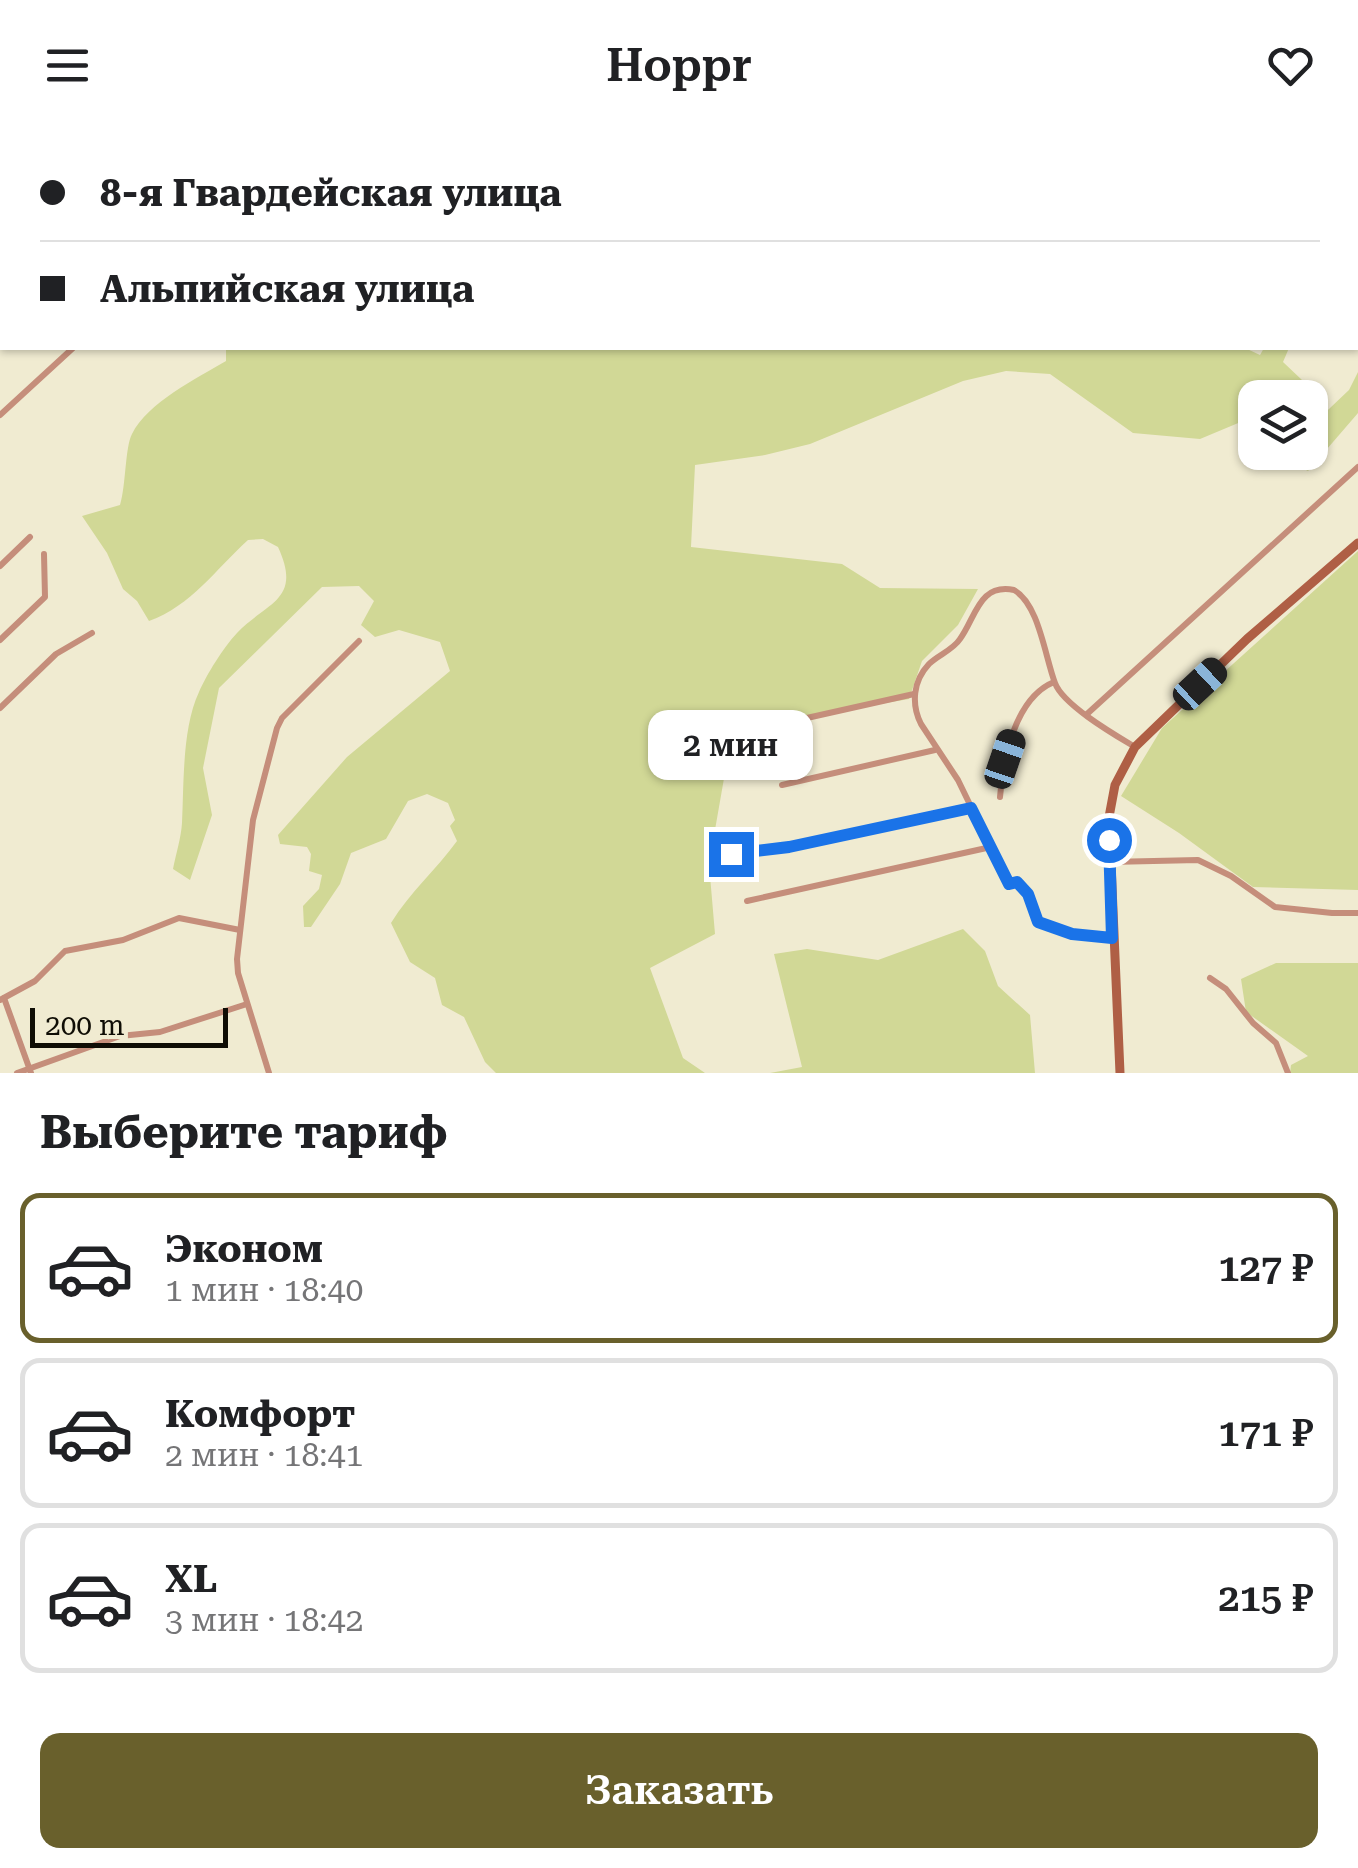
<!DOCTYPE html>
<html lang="ru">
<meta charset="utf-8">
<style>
:root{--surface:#fff;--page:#f2f2f2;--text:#202124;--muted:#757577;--line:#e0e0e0;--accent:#69602c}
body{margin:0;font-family:"Roboto Serif",serif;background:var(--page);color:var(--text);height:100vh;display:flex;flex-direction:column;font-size:38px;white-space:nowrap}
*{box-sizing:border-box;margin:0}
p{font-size:32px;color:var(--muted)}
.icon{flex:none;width:55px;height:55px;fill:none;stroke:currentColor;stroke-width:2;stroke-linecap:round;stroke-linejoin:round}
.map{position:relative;height:943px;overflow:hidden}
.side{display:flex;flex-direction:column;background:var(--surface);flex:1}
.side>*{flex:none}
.top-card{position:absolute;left:0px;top:0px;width:1360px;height:220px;box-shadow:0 2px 8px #0004;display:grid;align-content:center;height:220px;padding:0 40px;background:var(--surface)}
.fabs{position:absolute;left:1238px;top:250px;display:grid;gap:20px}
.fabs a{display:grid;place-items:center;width:90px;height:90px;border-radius:20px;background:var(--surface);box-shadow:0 2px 8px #0004;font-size:50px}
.scale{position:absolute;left:30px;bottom:25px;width:198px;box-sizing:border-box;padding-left:10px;border:5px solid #0f0d05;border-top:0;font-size:28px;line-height:35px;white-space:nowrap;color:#0f0d05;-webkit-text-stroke:8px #f0ebd1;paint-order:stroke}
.end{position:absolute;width:45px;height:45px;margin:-22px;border:12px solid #1a73e8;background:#fff;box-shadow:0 0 0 5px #fff}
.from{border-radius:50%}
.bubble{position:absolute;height:70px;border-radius:20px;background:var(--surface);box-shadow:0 2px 8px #0004;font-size:32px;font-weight:600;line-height:70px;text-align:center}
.car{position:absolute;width:30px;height:60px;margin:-30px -15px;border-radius:12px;box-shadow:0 0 8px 2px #0007;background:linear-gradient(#222 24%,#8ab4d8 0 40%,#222 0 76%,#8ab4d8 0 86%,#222 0)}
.top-card b{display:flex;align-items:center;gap:35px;height:95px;font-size:38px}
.top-card b+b{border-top:2px solid var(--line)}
.top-card i{width:25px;height:25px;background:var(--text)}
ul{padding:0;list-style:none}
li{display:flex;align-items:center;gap:30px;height:150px;margin:0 20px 15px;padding:0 20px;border:5px solid var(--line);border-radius:20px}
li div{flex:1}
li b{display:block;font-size:38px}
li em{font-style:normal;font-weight:600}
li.selected{border-color:var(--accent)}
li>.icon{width:90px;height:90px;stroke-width:1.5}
h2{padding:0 40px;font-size:45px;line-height:120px}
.primary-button{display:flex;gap:20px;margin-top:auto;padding:20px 40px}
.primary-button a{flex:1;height:115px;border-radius:20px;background:var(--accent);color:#fff;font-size:40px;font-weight:600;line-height:115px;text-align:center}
header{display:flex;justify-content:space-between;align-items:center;height:130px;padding:0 40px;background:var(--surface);font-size:45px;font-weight:600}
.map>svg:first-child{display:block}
</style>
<header><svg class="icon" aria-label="menu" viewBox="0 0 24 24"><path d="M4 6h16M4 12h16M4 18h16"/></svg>Hoppr<svg class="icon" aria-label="heart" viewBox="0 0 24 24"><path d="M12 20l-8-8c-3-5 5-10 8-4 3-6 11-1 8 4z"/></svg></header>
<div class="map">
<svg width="1358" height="943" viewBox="0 0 1358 943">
<rect width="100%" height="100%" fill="#f0ebd1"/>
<g fill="#d1d896">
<polygon points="979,0 1152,0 983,2"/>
<path d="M226,218H1245L1260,225L1264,218H1289L1283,232L1302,250L1284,267L1255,268V286L1200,309L1133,303L1050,244L1006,241L963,251L810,314L765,325L695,335L691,417L842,434L880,458L978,459L958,495L922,531L909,569L750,596L726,637L709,734L715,804L650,838L683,928L705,943H496L485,932L464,887L442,875L435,848L410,832L391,793C410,762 436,740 457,711L450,696L455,690L448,673L427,664L408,671L386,709L351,723L340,754L311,797H304L303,776L319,759L322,745L309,741L311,724L307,717L280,714L278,705L347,627L450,541L440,512L399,500L375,507L361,495L374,471L359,456L322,457L219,558L203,638L212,685L190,750L173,739C176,724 181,708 182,693C184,654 182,598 199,562C207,544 223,518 237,503C266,472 303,471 278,417L263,409L248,410C216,439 191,476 149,491L137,471L123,459L107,423L82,386L120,375C126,356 125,317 132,304C147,273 197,248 226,231Z"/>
<polygon points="1358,242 1358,283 1308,341 1288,331 1292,323 1310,322 1310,297 1349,260"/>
<polygon points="1358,421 1358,760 1253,757 1179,703 1121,666 1162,598"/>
<polygon points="963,799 985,821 998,856 1030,885 1035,943 770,943 802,937 774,824 807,819 878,830"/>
<polygon points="1276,833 1358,833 1358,943 1290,943 1291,935 1308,926 1246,882 1241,849"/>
</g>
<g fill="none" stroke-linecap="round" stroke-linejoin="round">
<g stroke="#c58e7b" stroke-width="6">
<polyline points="504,0 506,2"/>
<polyline points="954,0 958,2"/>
<polyline points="452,2 455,0"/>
<polyline points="1344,2 1345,0"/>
<polyline points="0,285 73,218"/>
<polyline points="0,436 30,407"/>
<polyline points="0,510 45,467 44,424"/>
<polyline points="0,578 56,524 92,503"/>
<polyline points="1087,584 1358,337"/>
<polyline points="789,592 914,564"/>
<polyline points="782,655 935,620"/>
<path d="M1000,667C1003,629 1015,568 1054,552"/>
<polyline points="731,724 796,716 971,678"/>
<polyline points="1109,732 1198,730 1231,746 1275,777 1332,783 1358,783"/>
<polyline points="747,771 991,717"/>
<path d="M1112,808L1072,804L1038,792L1028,764L1017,753L1009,755L958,650L921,594C911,574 913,551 929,534C938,525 953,520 960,509C976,487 979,453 1014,460C1039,474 1045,527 1055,553C1063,575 1115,605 1135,617"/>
<polyline points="1210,848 1226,859 1253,893 1276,913 1288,943"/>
<polyline points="4,868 31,943"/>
<polyline points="0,870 35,851 65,821 123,810 179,788 240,800"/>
<polyline points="17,943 120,906 160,902 247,874"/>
<polyline points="269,943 238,843 237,829 253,690 277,598 282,588 359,511"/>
</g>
<g stroke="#af5f45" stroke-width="9">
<polyline points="314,2 316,0"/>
<polyline points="322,2 327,0"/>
<polyline points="0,195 2,193"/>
<polyline points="1120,943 1109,687 1115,655 1135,617 1247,509 1358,413"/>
</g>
</g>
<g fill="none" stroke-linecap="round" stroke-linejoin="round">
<polyline stroke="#1a73e8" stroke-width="12" points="731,724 789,717 971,678 1009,754 1017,752 1028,764 1038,792 1072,804 1112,808 1109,710"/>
</g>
</svg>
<div class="fabs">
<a><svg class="icon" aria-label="layers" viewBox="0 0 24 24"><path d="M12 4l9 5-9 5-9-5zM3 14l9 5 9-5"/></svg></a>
</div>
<div class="scale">200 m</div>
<i class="end from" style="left:1109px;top:710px"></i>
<i class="end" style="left:731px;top:724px"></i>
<div class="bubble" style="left:648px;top:580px;width:165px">2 мин</div>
<i class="car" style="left:1200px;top:554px;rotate:47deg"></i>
<i class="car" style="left:1005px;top:629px;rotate:19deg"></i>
<div class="top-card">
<b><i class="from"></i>8-я Гвардейская улица</b>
<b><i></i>Альпийская улица</b>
</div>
</div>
<section class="side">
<h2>Выберите тариф</h2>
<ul>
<li class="selected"><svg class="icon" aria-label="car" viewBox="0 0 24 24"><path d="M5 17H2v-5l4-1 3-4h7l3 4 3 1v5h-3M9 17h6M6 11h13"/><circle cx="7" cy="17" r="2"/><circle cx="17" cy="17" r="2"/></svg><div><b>Эконом</b><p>1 мин · 18:40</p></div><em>127 ₽</em></li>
<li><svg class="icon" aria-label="car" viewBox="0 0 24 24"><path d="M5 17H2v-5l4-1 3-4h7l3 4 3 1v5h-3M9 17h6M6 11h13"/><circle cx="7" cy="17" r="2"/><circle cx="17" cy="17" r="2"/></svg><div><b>Комфорт</b><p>2 мин · 18:41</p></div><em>171 ₽</em></li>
<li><svg class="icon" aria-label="car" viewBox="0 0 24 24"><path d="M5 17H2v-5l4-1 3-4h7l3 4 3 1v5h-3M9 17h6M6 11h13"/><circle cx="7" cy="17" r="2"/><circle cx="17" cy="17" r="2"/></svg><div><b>XL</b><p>3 мин · 18:42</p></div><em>215 ₽</em></li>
</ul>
<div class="primary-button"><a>Заказать</a></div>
</section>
